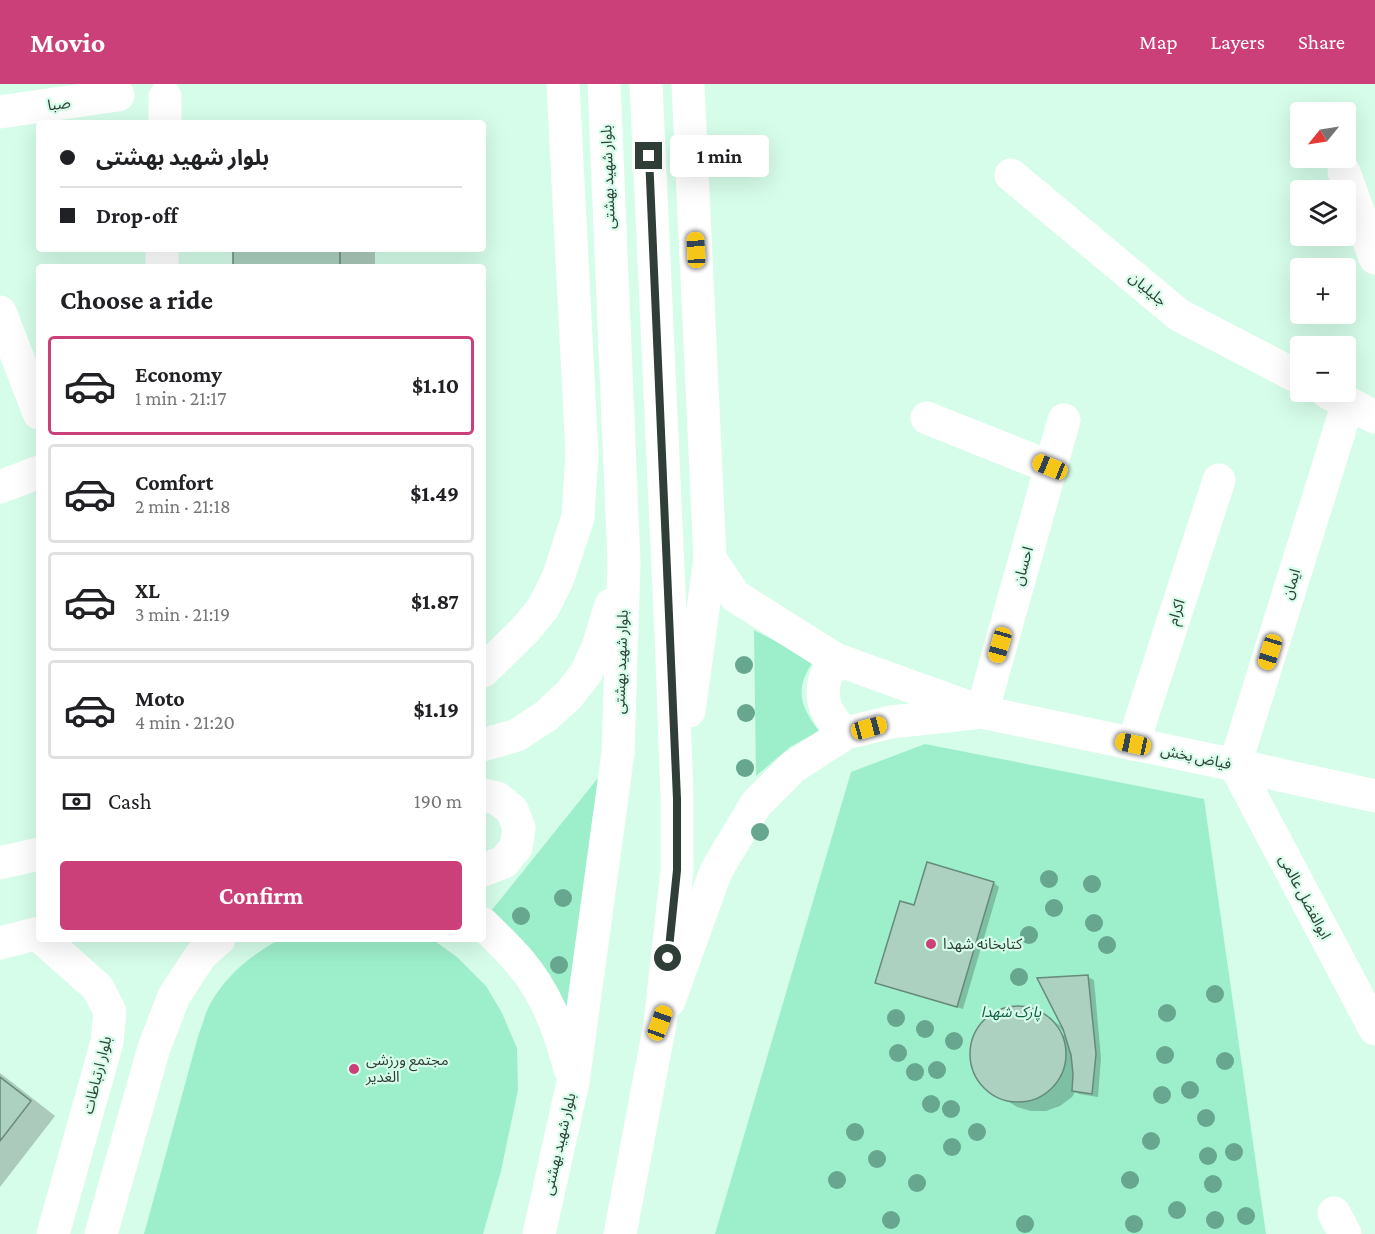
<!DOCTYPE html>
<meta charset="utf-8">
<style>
:root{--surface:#fff;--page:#f2f2f2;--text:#202124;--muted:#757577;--line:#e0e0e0;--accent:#cb4078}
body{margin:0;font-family:"Crimson Pro","Noto Sans Arabic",serif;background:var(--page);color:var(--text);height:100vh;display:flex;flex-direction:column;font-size:22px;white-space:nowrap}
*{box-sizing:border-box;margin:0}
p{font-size:20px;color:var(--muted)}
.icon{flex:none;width:33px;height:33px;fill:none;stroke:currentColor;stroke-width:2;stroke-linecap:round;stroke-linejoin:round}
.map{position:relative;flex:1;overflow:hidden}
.drawer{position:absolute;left:36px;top:180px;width:450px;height:678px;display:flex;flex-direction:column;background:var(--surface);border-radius:6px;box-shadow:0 6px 24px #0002}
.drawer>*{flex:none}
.hud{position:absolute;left:36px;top:36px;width:450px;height:132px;border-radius:6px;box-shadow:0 6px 24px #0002;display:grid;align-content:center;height:132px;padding:0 24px;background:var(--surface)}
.needle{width:39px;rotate:240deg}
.fabs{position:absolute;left:1290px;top:18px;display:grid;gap:12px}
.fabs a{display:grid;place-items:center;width:66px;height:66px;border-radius:6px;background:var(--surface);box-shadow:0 6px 24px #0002;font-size:30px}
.end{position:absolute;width:27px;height:27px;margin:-14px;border:8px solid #2f3e37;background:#fff;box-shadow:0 0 0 3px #fff}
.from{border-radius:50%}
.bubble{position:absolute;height:42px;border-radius:6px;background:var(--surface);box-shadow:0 6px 24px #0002;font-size:20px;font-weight:700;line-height:42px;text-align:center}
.car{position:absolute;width:18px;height:36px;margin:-18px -9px;border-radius:8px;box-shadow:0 0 4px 2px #0007;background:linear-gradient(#f5c518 24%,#345 0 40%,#f5c518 0 76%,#345 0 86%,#f5c518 0)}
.hud b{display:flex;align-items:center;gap:21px;height:57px;font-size:22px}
.hud b+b{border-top:2px solid var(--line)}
.hud i{width:15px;height:15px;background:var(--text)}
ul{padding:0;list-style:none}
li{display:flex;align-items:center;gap:18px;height:99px;margin:0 12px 9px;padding:0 12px;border:3px solid var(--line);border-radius:6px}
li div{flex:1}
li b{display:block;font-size:22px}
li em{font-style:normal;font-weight:700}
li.selected{border-color:var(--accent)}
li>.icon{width:54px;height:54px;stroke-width:1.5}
h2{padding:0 24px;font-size:27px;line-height:72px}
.pay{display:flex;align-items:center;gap:15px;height:66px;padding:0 24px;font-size:22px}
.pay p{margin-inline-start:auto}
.primary-button{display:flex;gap:12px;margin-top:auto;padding:12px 24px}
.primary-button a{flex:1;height:69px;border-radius:6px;background:var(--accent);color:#fff;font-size:24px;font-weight:700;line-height:69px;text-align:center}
header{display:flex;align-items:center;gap:36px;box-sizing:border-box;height:84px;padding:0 30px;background:var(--accent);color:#fff}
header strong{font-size:28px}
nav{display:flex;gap:33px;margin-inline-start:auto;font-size:21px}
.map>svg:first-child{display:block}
</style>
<header>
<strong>Movio</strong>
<nav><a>Map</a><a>Layers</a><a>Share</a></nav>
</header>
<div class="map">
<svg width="1375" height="1150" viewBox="0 0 1375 1150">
<rect width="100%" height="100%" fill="#d6fdea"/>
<g fill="#9defcb">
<path d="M754,546L814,577C794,604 800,622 819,647L790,663L756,692Z"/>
<polygon points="925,660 1204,715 1266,1150 715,1150 851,688"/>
<polygon points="618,669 573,998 483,837"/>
<path d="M281,855H432L457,873L486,902L502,929L517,964L518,1006L501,1087L483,1150H144L199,949C203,940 205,930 209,922C224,893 253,869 281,855Z"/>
</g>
<g fill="#0003">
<polygon points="235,165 375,165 375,183 236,183"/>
<polygon points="928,779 994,799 999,803 963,925 883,901 915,823"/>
<polygon points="1088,893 1094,896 1101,974 1098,1013 1079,1010 1075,1008 1072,1013 1060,1022 1046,1027 1031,1027 1017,1023 985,1003 976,990 972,975 973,959 978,944 989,933 1003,925 1019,923 1034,926 1048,934 1062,952 1065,950 1055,938 1064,944"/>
<polygon points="0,989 55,1032 0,1103"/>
</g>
<g fill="#acd1c0" stroke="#678a7a" stroke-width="1.5">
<rect x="233" y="165" width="107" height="18"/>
<polygon points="927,778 994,798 957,923 875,899 900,817 914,821"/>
<polygon points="1088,891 1096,970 1092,1010 1072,1007 1073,990 1071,971 1063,945 1037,894"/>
<circle cx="1018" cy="970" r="48"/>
<polygon points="0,993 31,1017 0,1057"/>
</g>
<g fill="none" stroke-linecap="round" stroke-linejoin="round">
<g stroke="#fff" stroke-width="33">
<polyline points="0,28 118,11"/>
<polyline points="165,39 165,13"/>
<polyline points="1344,88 1375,174"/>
<polyline points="1011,91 1179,231 1300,294"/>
<polyline points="162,183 162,165"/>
<polyline points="0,228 39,329"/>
<polyline points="1327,308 1375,333"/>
<polyline points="1348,319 1235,681 1375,945"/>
<polyline points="927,334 1050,383"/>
<polyline points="0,403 39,388"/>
<polyline points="710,475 735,512 835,575 982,628 1235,681 1375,712"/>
<path d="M835,575C816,603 820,629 846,649"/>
<polyline points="982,628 1064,336"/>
<polyline points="1133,660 1219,396"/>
<polyline points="43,855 98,904 110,928 107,958 53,1150"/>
<polyline points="669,917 716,787 756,720 793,683 846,649 891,638 974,629"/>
<polyline points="1334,1129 1345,1150"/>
<polyline points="101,1150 154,964 174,912 201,871 219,855"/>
</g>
<g stroke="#fff" stroke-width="33">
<polyline points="688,0 710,475 689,627"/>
<polyline points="483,587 524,547 543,524 558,494 578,433 582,370 563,0"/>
<polyline points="483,661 517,651 546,632 569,611 586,589 598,563 611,521"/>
<polyline points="483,711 497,714 512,726 519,744 516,763 504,778 483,786"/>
<polyline points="0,779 39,770"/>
<path d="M483,840C495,852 508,864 519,877C547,910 559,944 570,985"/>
<polyline points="0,859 39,849"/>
<polyline points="539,1150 573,998 618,669 624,479 604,0"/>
<polyline points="620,1150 660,940 677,786 677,715 672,573 646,0"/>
</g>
</g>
<g fill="#67a68f">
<circle cx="744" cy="581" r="9"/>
<circle cx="746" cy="629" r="9"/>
<circle cx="745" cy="684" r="9"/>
<circle cx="760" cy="748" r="9"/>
<circle cx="1049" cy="795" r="9"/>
<circle cx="1092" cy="800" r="9"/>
<circle cx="563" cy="814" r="9"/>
<circle cx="1054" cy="824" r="9"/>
<circle cx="521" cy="832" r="9"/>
<circle cx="1094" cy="839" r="9"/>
<circle cx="1029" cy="851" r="9"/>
<circle cx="1107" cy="861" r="9"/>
<circle cx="559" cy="881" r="9"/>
<circle cx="1019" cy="893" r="9"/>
<circle cx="1215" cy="910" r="9"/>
<circle cx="1167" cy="929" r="9"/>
<circle cx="896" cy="934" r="9"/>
<circle cx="925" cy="945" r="9"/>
<circle cx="954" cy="957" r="9"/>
<circle cx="898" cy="969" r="9"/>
<circle cx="1165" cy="971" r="9"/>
<circle cx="1225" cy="977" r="9"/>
<circle cx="937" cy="986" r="9"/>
<circle cx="915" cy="988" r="9"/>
<circle cx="1190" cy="1006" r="9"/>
<circle cx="1162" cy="1011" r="9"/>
<circle cx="931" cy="1020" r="9"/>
<circle cx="951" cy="1025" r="9"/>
<circle cx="1206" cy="1034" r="9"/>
<circle cx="855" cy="1048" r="9"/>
<circle cx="977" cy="1048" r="9"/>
<circle cx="1151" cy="1057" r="9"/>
<circle cx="952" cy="1063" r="9"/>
<circle cx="1234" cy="1068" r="9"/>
<circle cx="1208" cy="1072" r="9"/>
<circle cx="877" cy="1075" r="9"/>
<circle cx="837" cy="1096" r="9"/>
<circle cx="1130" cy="1096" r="9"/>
<circle cx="917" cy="1099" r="9"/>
<circle cx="1213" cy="1100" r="9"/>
<circle cx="1177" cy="1126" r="9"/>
<circle cx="1246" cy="1132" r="9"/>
<circle cx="891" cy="1136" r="9"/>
<circle cx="1215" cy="1136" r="9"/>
<circle cx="1025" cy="1140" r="9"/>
<circle cx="1134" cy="1140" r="9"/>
</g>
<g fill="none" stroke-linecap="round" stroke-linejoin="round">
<polyline stroke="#2f3e37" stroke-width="8" points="649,72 677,715 677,786 668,874"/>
</g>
<g fill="#cb4078" stroke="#d6fdea" stroke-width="2">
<circle cx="931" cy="860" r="6"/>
<circle cx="354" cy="985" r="6"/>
</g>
<g text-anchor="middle" stroke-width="4.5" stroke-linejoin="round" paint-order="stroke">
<g font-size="15" fill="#2f3e37" stroke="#d6fdea">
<text transform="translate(59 20) rotate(-8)" y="5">صبا</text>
<text transform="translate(608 93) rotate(-92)" y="5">بلوار شهید بهشتی</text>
<text transform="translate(1148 205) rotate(40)" y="5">جلیلیان</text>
<text transform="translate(1023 482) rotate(-74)" y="5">احسان</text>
<text transform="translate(1291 500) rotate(-73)" y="5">ایمان</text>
<text transform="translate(1176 528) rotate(-72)" y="5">اکرام</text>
<text transform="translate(621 578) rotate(-88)" y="5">بلوار شهید بهشتی</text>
<text transform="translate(1196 673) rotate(12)" y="5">فیاض بخش</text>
<text transform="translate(1305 813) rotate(62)" y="5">ابوالفضل عالمی</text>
<text transform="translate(97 991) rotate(-76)" y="5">بلوار ارتباطات</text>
<text transform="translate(559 1060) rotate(-77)" y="5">بلوار شهید بهشتی</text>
</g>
<g font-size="15" fill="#2f3e37" stroke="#d6fdea" text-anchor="start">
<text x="943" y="865">کتابخانه شهدا</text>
<text x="366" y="981">مجتمع ورزشی<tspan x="366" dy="17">الغدیر</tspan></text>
</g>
<g font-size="15" font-style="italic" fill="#0d5e44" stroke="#d6fdea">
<text x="1011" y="933">پارک شهدا</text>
</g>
</g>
</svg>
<div class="fabs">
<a><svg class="needle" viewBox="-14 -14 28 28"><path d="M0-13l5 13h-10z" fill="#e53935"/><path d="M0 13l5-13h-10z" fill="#757577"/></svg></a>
<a><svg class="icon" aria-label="layers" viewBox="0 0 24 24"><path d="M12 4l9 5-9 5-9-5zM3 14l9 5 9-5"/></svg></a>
<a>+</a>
<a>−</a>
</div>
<i class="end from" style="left:668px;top:874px"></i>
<i class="end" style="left:649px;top:72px"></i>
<div class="bubble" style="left:670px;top:51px;width:99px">1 min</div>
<i class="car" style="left:696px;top:166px;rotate:357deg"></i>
<i class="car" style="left:1050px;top:383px;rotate:292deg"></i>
<i class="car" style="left:1000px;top:561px;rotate:196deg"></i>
<i class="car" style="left:1270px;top:568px;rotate:197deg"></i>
<i class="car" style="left:869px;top:644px;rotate:75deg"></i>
<i class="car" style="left:1133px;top:660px;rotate:282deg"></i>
<i class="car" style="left:660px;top:939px;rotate:20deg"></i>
<div class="hud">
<b><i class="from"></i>بلوار شهید بهشتی</b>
<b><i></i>Drop-off</b>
</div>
<section class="drawer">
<h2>Choose a ride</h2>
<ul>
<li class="selected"><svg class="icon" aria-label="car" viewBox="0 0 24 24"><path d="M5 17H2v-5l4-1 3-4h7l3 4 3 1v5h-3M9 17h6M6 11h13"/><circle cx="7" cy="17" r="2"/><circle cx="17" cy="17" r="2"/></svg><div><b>Economy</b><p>1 min · 21:17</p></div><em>$1.10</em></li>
<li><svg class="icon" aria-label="car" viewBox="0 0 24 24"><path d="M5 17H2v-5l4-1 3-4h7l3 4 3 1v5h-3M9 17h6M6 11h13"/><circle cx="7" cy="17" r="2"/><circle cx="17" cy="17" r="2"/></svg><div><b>Comfort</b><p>2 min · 21:18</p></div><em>$1.49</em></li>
<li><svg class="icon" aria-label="car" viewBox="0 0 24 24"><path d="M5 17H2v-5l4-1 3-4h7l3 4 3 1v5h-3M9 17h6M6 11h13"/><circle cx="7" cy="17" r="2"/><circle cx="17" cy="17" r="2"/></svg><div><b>XL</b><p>3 min · 21:19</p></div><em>$1.87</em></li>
<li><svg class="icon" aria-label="car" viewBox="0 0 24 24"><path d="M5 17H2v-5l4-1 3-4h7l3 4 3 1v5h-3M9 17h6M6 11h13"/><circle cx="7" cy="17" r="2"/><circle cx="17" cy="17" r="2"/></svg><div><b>Moto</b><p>4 min · 21:20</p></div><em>$1.19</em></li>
</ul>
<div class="pay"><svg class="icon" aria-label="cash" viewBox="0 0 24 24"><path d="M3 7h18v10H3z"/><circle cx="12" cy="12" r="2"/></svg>Cash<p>190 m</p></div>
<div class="primary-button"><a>Confirm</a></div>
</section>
</div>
